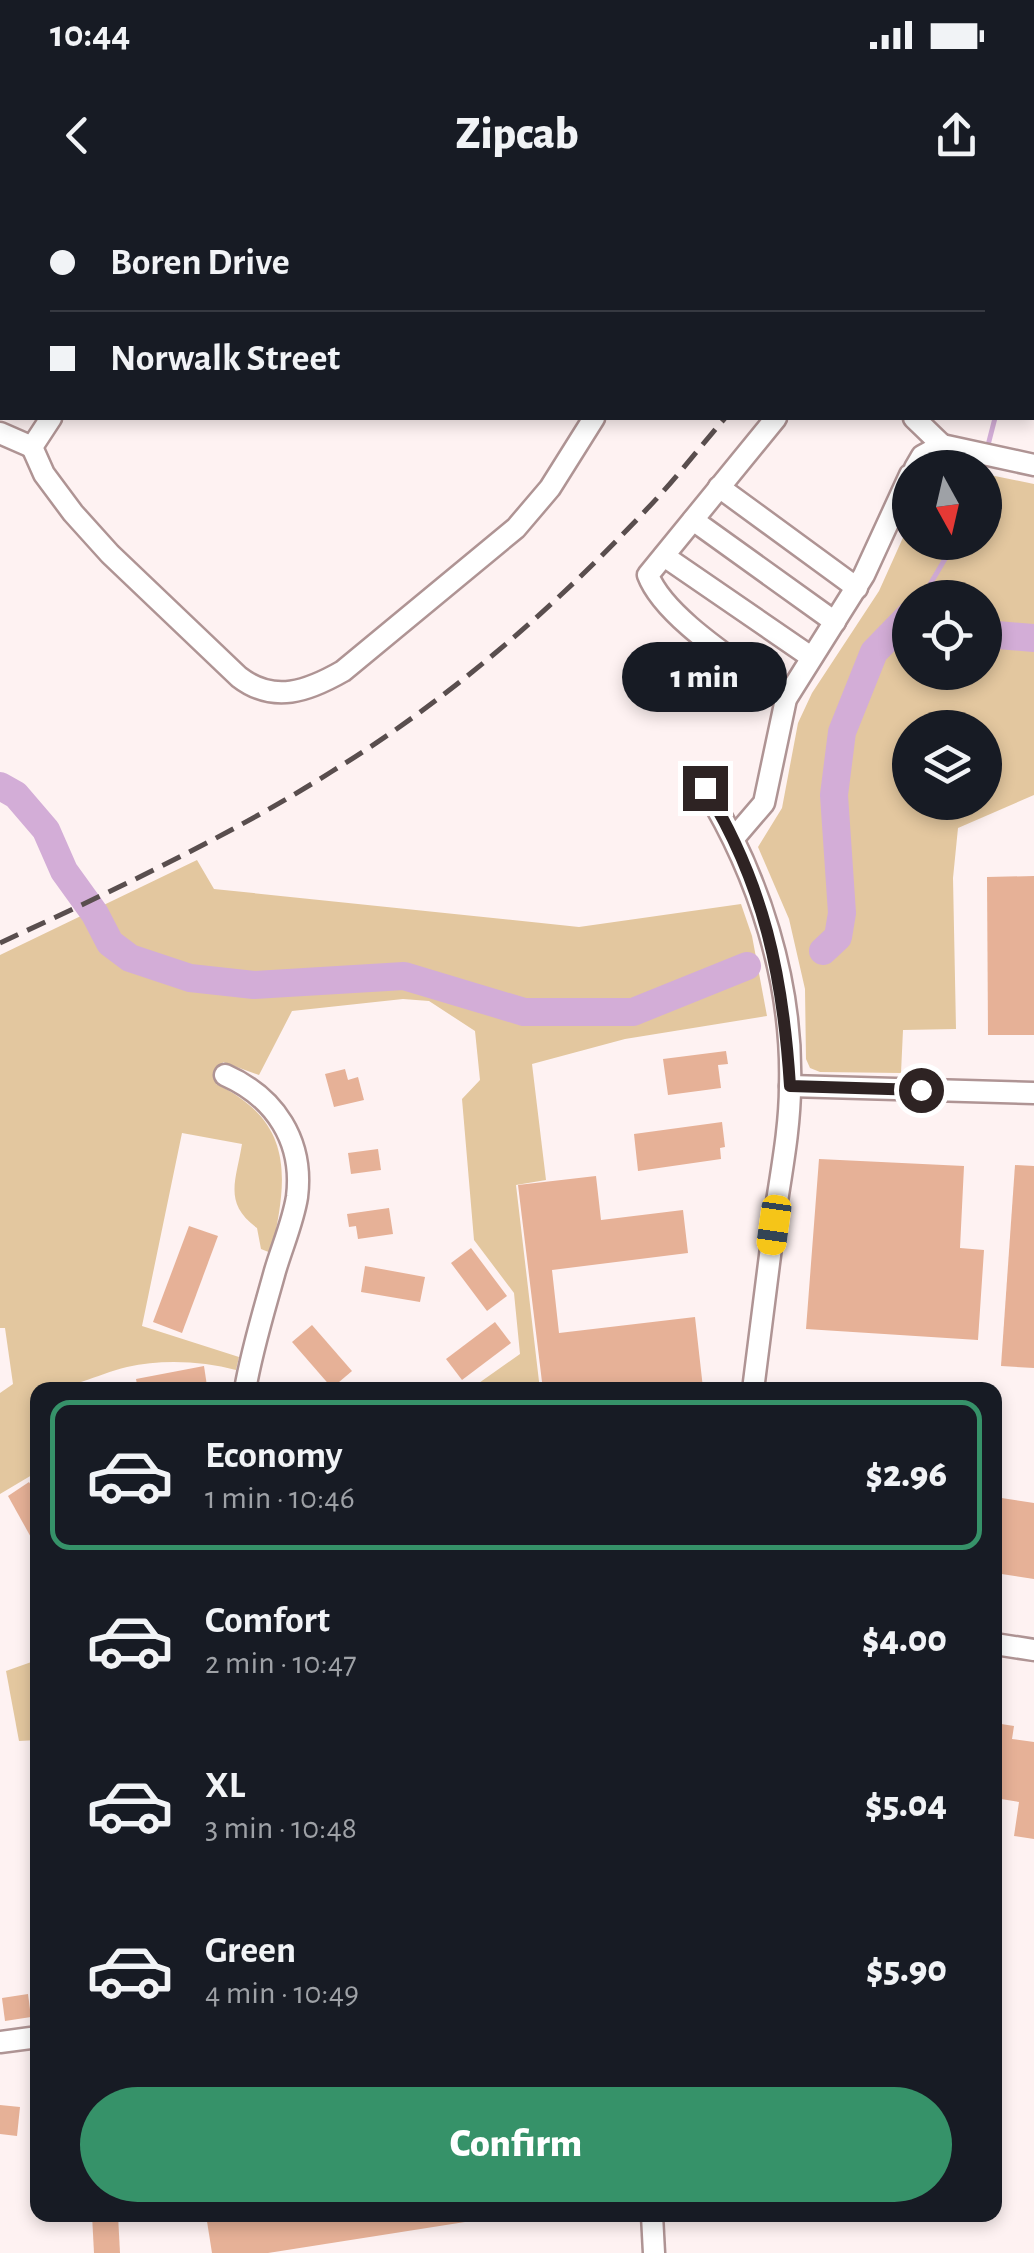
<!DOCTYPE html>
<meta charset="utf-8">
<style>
:root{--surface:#171b24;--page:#242831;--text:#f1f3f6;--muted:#9ea1a6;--line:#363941;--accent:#369269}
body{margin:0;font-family:"Alegreya Sans",sans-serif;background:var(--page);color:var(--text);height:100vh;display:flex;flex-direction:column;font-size:38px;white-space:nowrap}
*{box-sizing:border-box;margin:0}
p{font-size:32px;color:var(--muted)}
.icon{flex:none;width:55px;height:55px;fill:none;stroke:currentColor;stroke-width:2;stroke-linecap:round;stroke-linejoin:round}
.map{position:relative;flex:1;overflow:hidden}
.sheet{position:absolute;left:30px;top:1182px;width:972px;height:840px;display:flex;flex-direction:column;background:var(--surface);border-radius:20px;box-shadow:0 5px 15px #0003}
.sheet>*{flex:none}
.hud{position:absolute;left:0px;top:0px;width:1035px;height:220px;box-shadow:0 5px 15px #0003;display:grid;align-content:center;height:220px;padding:0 50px;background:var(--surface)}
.needle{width:65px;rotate:172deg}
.buttons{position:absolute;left:892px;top:250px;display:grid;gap:20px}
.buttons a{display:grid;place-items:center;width:110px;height:110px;border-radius:50%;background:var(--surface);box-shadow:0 5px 15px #0003;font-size:50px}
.end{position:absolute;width:45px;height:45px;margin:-22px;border:12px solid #2e2323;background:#fff;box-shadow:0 0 0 5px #fff}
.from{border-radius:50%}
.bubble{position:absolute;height:70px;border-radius:35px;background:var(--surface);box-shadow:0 5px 15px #0003;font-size:32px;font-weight:800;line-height:70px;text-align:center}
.car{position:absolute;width:30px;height:60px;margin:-30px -15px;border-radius:12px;box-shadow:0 0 8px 2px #0007;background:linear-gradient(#f5c518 24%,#345 0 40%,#f5c518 0 76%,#345 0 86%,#f5c518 0)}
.hud b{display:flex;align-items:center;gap:35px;height:95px;font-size:38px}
.hud b+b{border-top:2px solid var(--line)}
.hud i{width:25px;height:25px;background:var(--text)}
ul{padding:18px 0 0;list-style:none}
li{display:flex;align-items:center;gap:30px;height:150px;margin:0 20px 15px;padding:0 30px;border:5px solid transparent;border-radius:20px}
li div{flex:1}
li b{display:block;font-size:38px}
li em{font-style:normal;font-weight:800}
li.on{border-color:var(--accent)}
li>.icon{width:90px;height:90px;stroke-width:1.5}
.cta{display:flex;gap:20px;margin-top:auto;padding:20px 50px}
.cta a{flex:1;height:115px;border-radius:60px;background:var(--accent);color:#fff;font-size:40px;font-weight:800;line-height:115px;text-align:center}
.status{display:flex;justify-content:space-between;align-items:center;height:70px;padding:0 50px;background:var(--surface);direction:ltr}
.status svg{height:28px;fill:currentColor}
header{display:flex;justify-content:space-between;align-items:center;height:130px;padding:0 50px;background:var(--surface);font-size:45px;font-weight:800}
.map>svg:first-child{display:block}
</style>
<div class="status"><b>10:44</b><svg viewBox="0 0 49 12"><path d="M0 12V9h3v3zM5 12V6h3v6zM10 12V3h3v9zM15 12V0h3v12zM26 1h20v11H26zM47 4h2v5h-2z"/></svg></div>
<header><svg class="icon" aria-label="back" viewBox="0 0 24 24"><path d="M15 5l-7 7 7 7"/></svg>Zipcab<svg class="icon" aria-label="share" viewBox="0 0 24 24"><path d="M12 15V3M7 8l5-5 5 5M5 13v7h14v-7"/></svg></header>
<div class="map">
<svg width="1034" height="2053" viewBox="0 0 1034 2053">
<rect width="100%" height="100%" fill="#fef2f2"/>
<g fill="#e3c79f" fill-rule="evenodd">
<path d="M985,274L1034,284V595L958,628L953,678L956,829L903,830L901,873L820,872L810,868L806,859L805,789L789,719L758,647L782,608L798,523L812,493L879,391L910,322V342H985ZM910,398H985V472H910ZM910,528H985V602H910Z"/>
<path d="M197,660L214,689L579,727L741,704L752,736L767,816L625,839L532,864L546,980L516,985L540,1190H469L520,1154L514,1093L474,1040L462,899L480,880L475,831L429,801L403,799L292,811L259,875L223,862L216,884C295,922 288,978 271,1053L261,1049L257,1028C223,1003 236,981 242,944L182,933L142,1126L239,1157L236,1170C202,1161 162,1159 127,1167C95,1175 70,1190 38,1190L37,1272L0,1294V1193L13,1184L5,1128H0V755Z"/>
<polygon points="37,1460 37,1540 19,1541 6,1471"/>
</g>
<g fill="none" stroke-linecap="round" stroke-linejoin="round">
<g stroke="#d3add7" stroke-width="5">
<polyline points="987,249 995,218"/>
<polyline points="922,398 955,342"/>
</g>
<g stroke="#d3add7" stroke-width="28">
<polyline points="985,434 1034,438"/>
<polyline points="0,586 16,595 46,630 64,671 95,714 110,743 130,758 190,778 254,785 404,776 524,812 633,812 747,766"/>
<polyline points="823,751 838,737 842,713 834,595 842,532 874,452 910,415"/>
</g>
</g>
<g fill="#e6b197">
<polygon points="1034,676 1034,835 988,835 987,677"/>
<polygon points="726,851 728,864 718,865 721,888 668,895 663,859"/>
<polygon points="345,869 348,880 358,877 364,900 334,907 325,874"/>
<polygon points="722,922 725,947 720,948 721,959 638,971 634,934"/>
<polygon points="378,949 381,970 351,974 348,953"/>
<polygon points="819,959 964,966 960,1048 984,1050 978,1140 806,1129"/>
<polygon points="1015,965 1034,966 1034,1168 1001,1166"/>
<polygon points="596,976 601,1020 683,1010 688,1053 552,1070 559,1133 695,1117 703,1188 543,1190 518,985"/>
<polygon points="389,1008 393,1034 358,1039 356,1026 349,1027 347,1014"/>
<polygon points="189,1026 218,1036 182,1133 153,1122"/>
<polygon points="471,1048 507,1096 487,1111 451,1063"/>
<polygon points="365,1066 425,1077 420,1102 361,1092"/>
<polygon points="495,1122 511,1143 462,1180 446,1159"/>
<polygon points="312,1125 352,1171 332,1188 292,1142"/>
<polygon points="204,1166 207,1186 138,1190 136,1179"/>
<polygon points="29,1282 38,1296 38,1350 8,1296"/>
<polygon points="995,1297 1034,1303 1034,1379 995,1373"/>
<polygon points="995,1523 1014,1526 1012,1539 1034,1542 1034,1639 1014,1636 1019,1602 995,1598"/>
<polygon points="28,1794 31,1817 5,1821 2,1798"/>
<polygon points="0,1905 20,1907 17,1936 0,1934"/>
<polygon points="92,2015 118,2015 120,2053 94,2053"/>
<polygon points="206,2015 465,2015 465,2022 268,2053 212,2053"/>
</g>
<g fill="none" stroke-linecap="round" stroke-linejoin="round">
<g stroke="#af9494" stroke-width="25">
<g id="minor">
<polyline points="69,0 72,2"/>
<polyline points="121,2 123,0"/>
<path d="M776,218L648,375C665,420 747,468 786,499"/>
<polyline points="914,218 942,245"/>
<polyline points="0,233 32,247 51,218"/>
<path d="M32,247L44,274L73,313L110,354L239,477C274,504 308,491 343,471L516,328L550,288L594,218"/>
<polyline points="915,268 922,256 942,245 1034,265"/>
<polyline points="719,287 857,388"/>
<polyline points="693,320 835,422"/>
<polyline points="664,356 811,457"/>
<path d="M705,588C759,676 793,782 790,886C790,926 782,968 776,1008C768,1068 761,1129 753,1190"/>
<polyline points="734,638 764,603 786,499 864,375 910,275"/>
<path d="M225,875C275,897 304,941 297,997C293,1022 282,1047 275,1071C264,1111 252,1149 245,1190"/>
<polyline points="790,886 1034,893"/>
<polyline points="995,1444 1034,1450"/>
<polyline points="0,1842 38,1837"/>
<polyline points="652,2015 654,2053"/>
</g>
</g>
<g stroke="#af9494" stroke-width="32">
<g id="highway">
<polyline points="915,0 923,2"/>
<polyline points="1032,34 1034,35"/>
</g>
</g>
<use href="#minor" stroke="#fff" stroke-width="20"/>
<use href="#highway" stroke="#fff" stroke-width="28"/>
<g stroke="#594e4e" stroke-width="5" stroke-dasharray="20 10" stroke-linecap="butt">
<polyline points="865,2 866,0"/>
<path d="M0,743C112,691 226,638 331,572C447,501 553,409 646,310C674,281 699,248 725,218"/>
</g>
</g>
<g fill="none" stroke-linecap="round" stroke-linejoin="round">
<path stroke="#2e2323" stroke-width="12" d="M705,588C764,683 783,776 790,886L921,890"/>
</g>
</svg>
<div class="buttons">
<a><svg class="needle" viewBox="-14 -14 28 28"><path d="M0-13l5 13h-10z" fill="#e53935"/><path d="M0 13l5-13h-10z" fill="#9ea1a6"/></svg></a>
<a><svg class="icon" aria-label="locate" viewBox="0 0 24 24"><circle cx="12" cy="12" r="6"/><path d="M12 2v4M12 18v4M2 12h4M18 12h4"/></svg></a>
<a><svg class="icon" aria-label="layers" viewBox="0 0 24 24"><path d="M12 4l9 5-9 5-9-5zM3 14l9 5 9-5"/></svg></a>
</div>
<i class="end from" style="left:921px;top:890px"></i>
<i class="end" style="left:705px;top:588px"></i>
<div class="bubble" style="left:622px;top:442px;width:165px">1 min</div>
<i class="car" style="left:774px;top:1025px;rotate:188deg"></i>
<div class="hud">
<b><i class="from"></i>Boren Drive</b>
<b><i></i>Norwalk Street</b>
</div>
<section class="sheet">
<ul>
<li class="on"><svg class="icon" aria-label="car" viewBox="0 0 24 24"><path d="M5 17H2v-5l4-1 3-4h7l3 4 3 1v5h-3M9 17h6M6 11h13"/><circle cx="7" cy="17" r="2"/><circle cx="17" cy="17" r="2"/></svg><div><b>Economy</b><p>1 min · 10:46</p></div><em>$2.96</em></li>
<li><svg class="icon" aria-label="car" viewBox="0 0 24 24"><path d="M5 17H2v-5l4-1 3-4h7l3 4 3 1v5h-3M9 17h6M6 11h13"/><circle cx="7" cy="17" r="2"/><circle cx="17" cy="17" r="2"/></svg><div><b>Comfort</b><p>2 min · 10:47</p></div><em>$4.00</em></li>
<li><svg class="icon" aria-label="car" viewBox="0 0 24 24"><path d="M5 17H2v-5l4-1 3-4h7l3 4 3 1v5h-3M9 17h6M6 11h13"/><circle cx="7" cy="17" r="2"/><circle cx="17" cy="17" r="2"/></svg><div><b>XL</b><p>3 min · 10:48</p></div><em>$5.04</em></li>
<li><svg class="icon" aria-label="car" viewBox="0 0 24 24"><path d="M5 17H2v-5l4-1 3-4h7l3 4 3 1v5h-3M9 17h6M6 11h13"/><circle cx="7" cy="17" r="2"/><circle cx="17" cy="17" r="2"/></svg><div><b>Green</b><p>4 min · 10:49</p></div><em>$5.90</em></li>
</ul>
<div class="cta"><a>Confirm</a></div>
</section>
</div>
